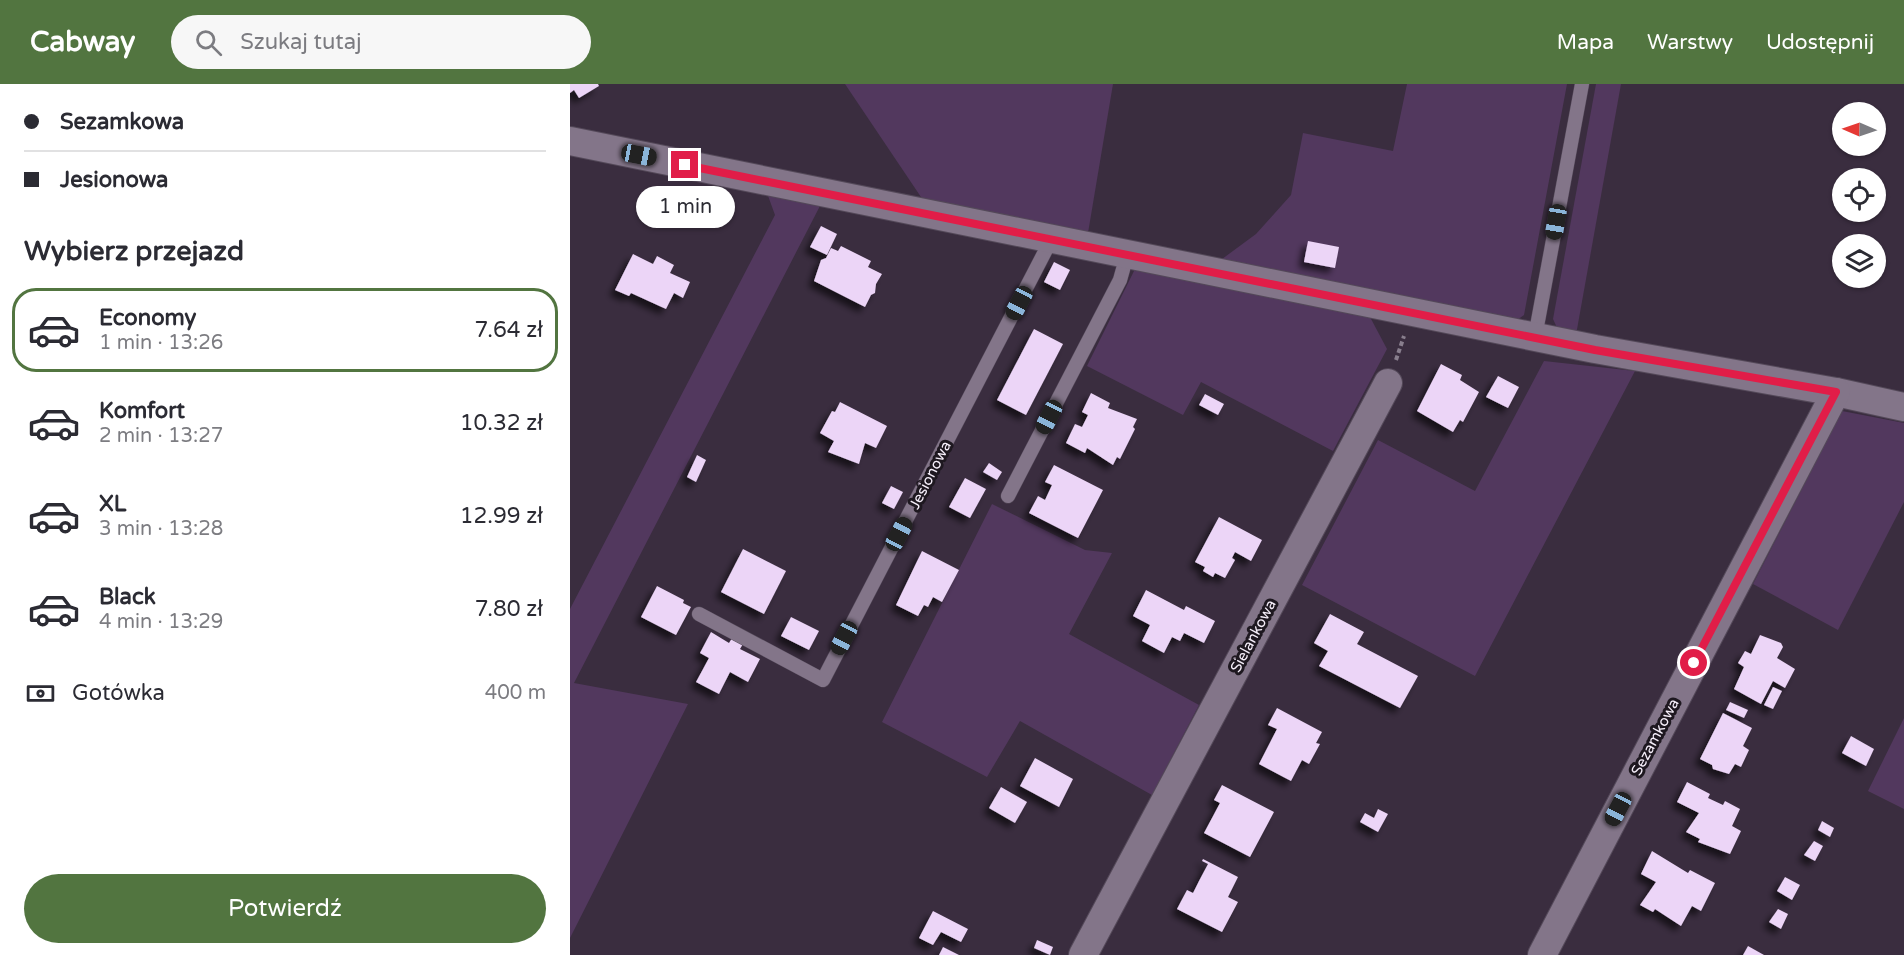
<!DOCTYPE html>
<html lang="pl">
<meta charset="utf-8">
<style>
:root{--surface:#fff;--page:#f7f7f7;--text:#2b2b33;--muted:#7c7c81;--line:#e1e1e2;--accent:#527540}
body{margin:0;font-family:"Varela Round",sans-serif;background:var(--page);color:var(--text);height:100vh;display:flex;flex-direction:column;font-size:22px;white-space:nowrap}
*{box-sizing:border-box;margin:0}
p{font-size:20px;color:var(--muted)}
.icon{flex:none;width:33px;height:33px;fill:none;stroke:currentColor;stroke-width:2;stroke-linecap:round;stroke-linejoin:round}
.map{position:relative;flex:1;overflow:hidden}
.sheet{display:flex;flex-direction:column;background:var(--surface);width:570px}
.sheet>*{flex:none}
.banner{display:grid;align-content:center;height:132px;padding:0 24px;background:var(--surface)}
.needle{width:39px;rotate:272deg}
.fabs{position:absolute;left:1262px;top:18px;display:grid;gap:12px}
.fabs a{display:grid;place-items:center;width:54px;height:54px;border-radius:50%;background:var(--surface);box-shadow:0 2px 4px #0004;font-size:30px}
.end{position:absolute;width:27px;height:27px;margin:-14px;border:8px solid #e11d48;background:#fff;box-shadow:0 0 0 3px #fff}
.from{border-radius:50%}
.bubble{position:absolute;height:42px;border-radius:21px;background:var(--surface);box-shadow:0 2px 4px #0004;font-size:20px;font-weight:600;line-height:42px;text-align:center}
.car{position:absolute;width:18px;height:36px;margin:-18px -9px;border-radius:8px;box-shadow:0 0 4px 2px #0007;background:linear-gradient(#222 24%,#8ab4d8 0 40%,#222 0 76%,#8ab4d8 0 86%,#222 0)}
.banner b{display:flex;align-items:center;gap:21px;height:57px;font-size:22px}
.banner b+b{border-top:2px solid var(--line)}
.banner i{width:15px;height:15px;background:var(--text)}
ul{padding:0;list-style:none}
li{display:flex;align-items:center;gap:18px;height:84px;margin:0 12px 9px;padding:0 12px;border:3px solid transparent;border-radius:24px}
li div{flex:1}
li b{display:block;font-size:22px}
li em{font-style:normal;font-weight:600}
li.current{border-color:var(--accent)}
li>.icon{width:54px;height:54px;stroke-width:1.5}
h2{padding:0 24px;font-size:27px;line-height:72px}
.pay{display:flex;align-items:center;gap:15px;height:66px;padding:0 24px;font-size:22px}
.pay p{margin-inline-start:auto}
.cta{display:flex;gap:12px;margin-top:auto;padding:12px 24px}
.cta a{flex:1;height:69px;border-radius:36px;background:var(--accent);color:#fff;font-size:24px;font-weight:600;line-height:69px;text-align:center}
header{display:flex;align-items:center;gap:36px;box-sizing:border-box;height:84px;padding:0 30px;background:var(--accent);color:#fff}
header strong{font-size:28px}
nav{display:flex;gap:33px;margin-inline-start:auto;font-size:21px}
.search{width:420px;height:54px;background:var(--page);display:flex;align-items:center;gap:15px;box-sizing:border-box;padding:0 21px;border-radius:33px;color:var(--muted);font-size:22px}
main{display:flex;flex:1;min-height:0}
.map>svg:first-child{display:block}
</style>
<header>
<strong>Cabway</strong>
<div class="search"><svg class="icon" aria-label="search" viewBox="0 0 24 24"><circle cx="10" cy="10" r="6"/><path d="M15 15l6 6"/></svg>Szukaj tutaj</div>
<nav><a>Mapa</a><a>Warstwy</a><a>Udostępnij</a></nav>
</header>
<main>
<section class="sheet">
<div class="banner">
<b><i class="from"></i>Sezamkowa</b>
<b><i></i>Jesionowa</b>
</div>
<h2>Wybierz przejazd</h2>
<ul>
<li class="current"><svg class="icon" aria-label="car" viewBox="0 0 24 24"><path d="M5 17H2v-5l4-1 3-4h7l3 4 3 1v5h-3M9 17h6M6 11h13"/><circle cx="7" cy="17" r="2"/><circle cx="17" cy="17" r="2"/></svg><div><b>Economy</b><p>1 min · 13:26</p></div><em>7.64 zł</em></li>
<li><svg class="icon" aria-label="car" viewBox="0 0 24 24"><path d="M5 17H2v-5l4-1 3-4h7l3 4 3 1v5h-3M9 17h6M6 11h13"/><circle cx="7" cy="17" r="2"/><circle cx="17" cy="17" r="2"/></svg><div><b>Komfort</b><p>2 min · 13:27</p></div><em>10.32 zł</em></li>
<li><svg class="icon" aria-label="car" viewBox="0 0 24 24"><path d="M5 17H2v-5l4-1 3-4h7l3 4 3 1v5h-3M9 17h6M6 11h13"/><circle cx="7" cy="17" r="2"/><circle cx="17" cy="17" r="2"/></svg><div><b>XL</b><p>3 min · 13:28</p></div><em>12.99 zł</em></li>
<li><svg class="icon" aria-label="car" viewBox="0 0 24 24"><path d="M5 17H2v-5l4-1 3-4h7l3 4 3 1v5h-3M9 17h6M6 11h13"/><circle cx="7" cy="17" r="2"/><circle cx="17" cy="17" r="2"/></svg><div><b>Black</b><p>4 min · 13:29</p></div><em>7.80 zł</em></li>
</ul>
<div class="pay"><svg class="icon" aria-label="cash" viewBox="0 0 24 24"><path d="M3 7h18v10H3z"/><circle cx="12" cy="12" r="2"/></svg>Gotówka<p>400 m</p></div>
<div class="cta"><a>Potwierdź</a></div>
</section>
<div class="map">
<svg width="1334" height="871" viewBox="0 0 1334 871">
<defs>
<filter id="shadow"><feDropShadow dx="-5.5" dy="5.5" stdDeviation="3" flood-color="#0009"/></filter>
</defs>
<rect width="100%" height="100%" fill="#3a2d3f"/>
<g fill="#52385e">
<polygon points="275,0 543,0 517,155 355,119"/>
<polygon points="837,0 997,0 954,231 943,239 648,178 686,150 721,111 733,49 823,67"/>
<polygon points="1026,0 1051,0 1006,251 989,248 983,235"/>
<polygon points="197,109 251,120 4,599 118,620 0,854 0,525 205,131"/>
<polygon points="565,185 800,233 817,265 763,367 631,298 613,331 517,282"/>
<polygon points="974,277 1065,287 905,592 732,501 808,356 905,407"/>
<polygon points="1272,327 1334,339 1334,418 1268,546 1183,500"/>
<polygon points="422,420 515,466 542,469 499,550 629,621 582,711 450,637 417,693 312,638"/>
<polygon points="1334,634 1334,725 1298,707"/>
</g>
<g fill="#ecd5f7" filter="url(#shadow)">
<polygon points="0,0 28,0 29,2 9,14 4,6 0,9"/>
<polygon points="251,142 267,150 257,171 240,163"/>
<polygon points="738,157 769,163 765,184 734,178"/>
<polygon points="271,162 301,177 298,183 312,190 306,200 305,209 301,211 295,223 244,197 251,176 256,174 261,164 268,167"/>
<polygon points="63,170 83,180 87,172 104,181 100,189 120,198 113,214 104,209 96,225 61,209 59,212 45,206"/>
<polygon points="484,178 500,186 490,206 474,198"/>
<polygon points="464,245 493,260 456,331 427,316"/>
<polygon points="871,280 892,291 890,296 909,308 893,338 890,336 883,348 847,327"/>
<polygon points="928,292 949,303 938,324 916,313"/>
<polygon points="521,309 540,319 538,324 567,335 563,343 565,345 550,375 547,373 543,381 517,364 515,369 496,359 505,340 512,343 518,331 512,328"/>
<polygon points="635,310 654,320 648,331 629,321"/>
<polygon points="270,318 317,342 306,364 295,359 289,380 258,368 264,357 250,349 262,327 265,328"/>
<polygon points="127,371 136,376 126,398 117,393"/>
<polygon points="419,379 432,388 427,396 413,388"/>
<polygon points="484,381 533,406 508,454 459,429 468,412 475,416 482,401 475,398"/>
<polygon points="395,394 416,405 400,434 379,423"/>
<polygon points="321,402 333,408 324,425 312,419"/>
<polygon points="649,433 692,456 681,477 665,468 662,474 665,476 655,494 645,489 643,493 633,487 635,483 625,478"/>
<polygon points="173,465 216,487 194,530 151,508"/>
<polygon points="352,467 389,486 372,518 363,513 358,523 354,521 348,532 326,521"/>
<polygon points="87,502 114,516 113,519 121,523 106,551 71,533"/>
<polygon points="576,506 614,526 616,522 645,537 634,559 614,549 610,557 602,553 594,569 572,557 580,541 563,532"/>
<polygon points="760,530 794,548 787,560 848,592 830,624 749,582 758,567 744,559"/>
<polygon points="221,533 249,547 239,566 211,552"/>
<polygon points="141,548 159,559 162,554 173,560 170,565 190,575 178,598 160,588 149,610 126,598 139,574 130,569"/>
<polygon points="1190,551 1211,559 1213,563 1207,574 1225,585 1215,604 1203,597 1191,620 1164,605 1174,583 1168,579 1175,567 1181,570"/>
<polygon points="1203,603 1212,607 1203,625 1194,621"/>
<polygon points="1160,618 1178,626 1174,634 1156,626"/>
<polygon points="707,624 752,648 746,659 750,660 739,680 732,676 721,697 689,680 707,645 698,641"/>
<polygon points="1153,629 1182,644 1173,662 1179,666 1171,683 1165,680 1159,690 1143,685 1142,681 1130,675"/>
<polygon points="1281,652 1304,665 1296,682 1272,669"/>
<polygon points="465,674 503,695 489,723 450,702"/>
<polygon points="1117,698 1140,710 1138,714 1153,721 1155,717 1170,725 1162,742 1171,747 1160,770 1128,758 1130,755 1116,748 1129,729 1107,718"/>
<polygon points="652,701 704,728 680,773 634,749 650,719 644,716"/>
<polygon points="431,703 457,718 445,739 419,724"/>
<polygon points="808,725 818,730 808,748 790,738 795,729 804,734"/>
<polygon points="1252,737 1264,744 1260,753 1248,746"/>
<polygon points="1244,757 1253,762 1245,777 1234,771"/>
<polygon points="1082,767 1118,789 1120,786 1145,799 1131,827 1122,822 1111,842 1085,825 1083,828 1070,821 1086,798 1071,790"/>
<polygon points="633,775 668,793 658,813 668,818 652,848 607,825 617,806 623,809 629,797 638,780 632,777"/>
<polygon points="1215,793 1230,801 1222,816 1207,807"/>
<polygon points="1208,825 1218,830 1211,845 1199,838"/>
<polygon points="363,827 398,845 391,858 371,848 363,861 349,854"/>
<polygon points="467,856 483,863 480,871 464,864"/>
<polygon points="1178,862 1194,871 1173,871"/>
<polygon points="373,863 389,871 369,871"/>
</g>
<g fill="none" stroke-linecap="round" stroke-linejoin="round">
<g stroke="#544959" stroke-width="15">
<g id="lane">
<polyline points="965,253 1012,0"/>
<polyline points="438,412 550,196 557,171"/>
<polyline points="129,530 253,596 481,156"/>
</g>
</g>
<g stroke="#544959" stroke-width="30">
<g id="street">
<polyline points="0,57 1025,265 1266,308 1334,323"/>
<polyline points="513,871 818,299"/>
<polyline points="972,871 1266,308"/>
</g>
</g>
<polyline stroke="#887e8d" stroke-width="4" stroke-dasharray="4.5 3" stroke-linecap="butt" points="826,276 834,252"/>
<use href="#lane" stroke="#837589" stroke-width="14"/>
<use href="#street" stroke="#837589" stroke-width="28"/>
</g>
<g fill="none" stroke-linecap="round" stroke-linejoin="round">
<polyline stroke="#e11d48" stroke-width="8" points="115,81 1025,266 1266,308 1124,579"/>
</g>
<g text-anchor="middle" stroke-width="6" stroke-linejoin="round" paint-order="stroke">
<g font-size="15" fill="#f6effa" stroke="#1e1820">
<text transform="translate(360 391) rotate(-63)" y="5">Jesionowa</text>
<text transform="translate(683 552) rotate(-62)" y="5">Sielankowa</text>
<text transform="translate(1085 653) rotate(-62)" y="5">Sezamkowa</text>
</g>
</g>
</svg>
<div class="fabs">
<a><svg class="needle" viewBox="-14 -14 28 28"><path d="M0-13l5 13h-10z" fill="#e53935"/><path d="M0 13l5-13h-10z" fill="#7c7c81"/></svg></a>
<a><svg class="icon" aria-label="locate" viewBox="0 0 24 24"><circle cx="12" cy="12" r="6"/><path d="M12 2v4M12 18v4M2 12h4M18 12h4"/></svg></a>
<a><svg class="icon" aria-label="layers" viewBox="0 0 24 24"><path d="M12 4l9 5-9 5-9-5zM3 14l9 5 9-5"/></svg></a>
</div>
<i class="end from" style="left:1124px;top:579px"></i>
<i class="end" style="left:115px;top:81px"></i>
<div class="bubble" style="left:66px;top:102px;width:99px">1 min</div>
<i class="car" style="left:69px;top:71px;rotate:101deg"></i>
<i class="car" style="left:986px;top:138px;rotate:190deg"></i>
<i class="car" style="left:449px;top:219px;rotate:208deg"></i>
<i class="car" style="left:479px;top:333px;rotate:207deg"></i>
<i class="car" style="left:329px;top:450px;rotate:28deg"></i>
<i class="car" style="left:274px;top:554px;rotate:208deg"></i>
<i class="car" style="left:1048px;top:725px;rotate:208deg"></i>
</div>
</main>
